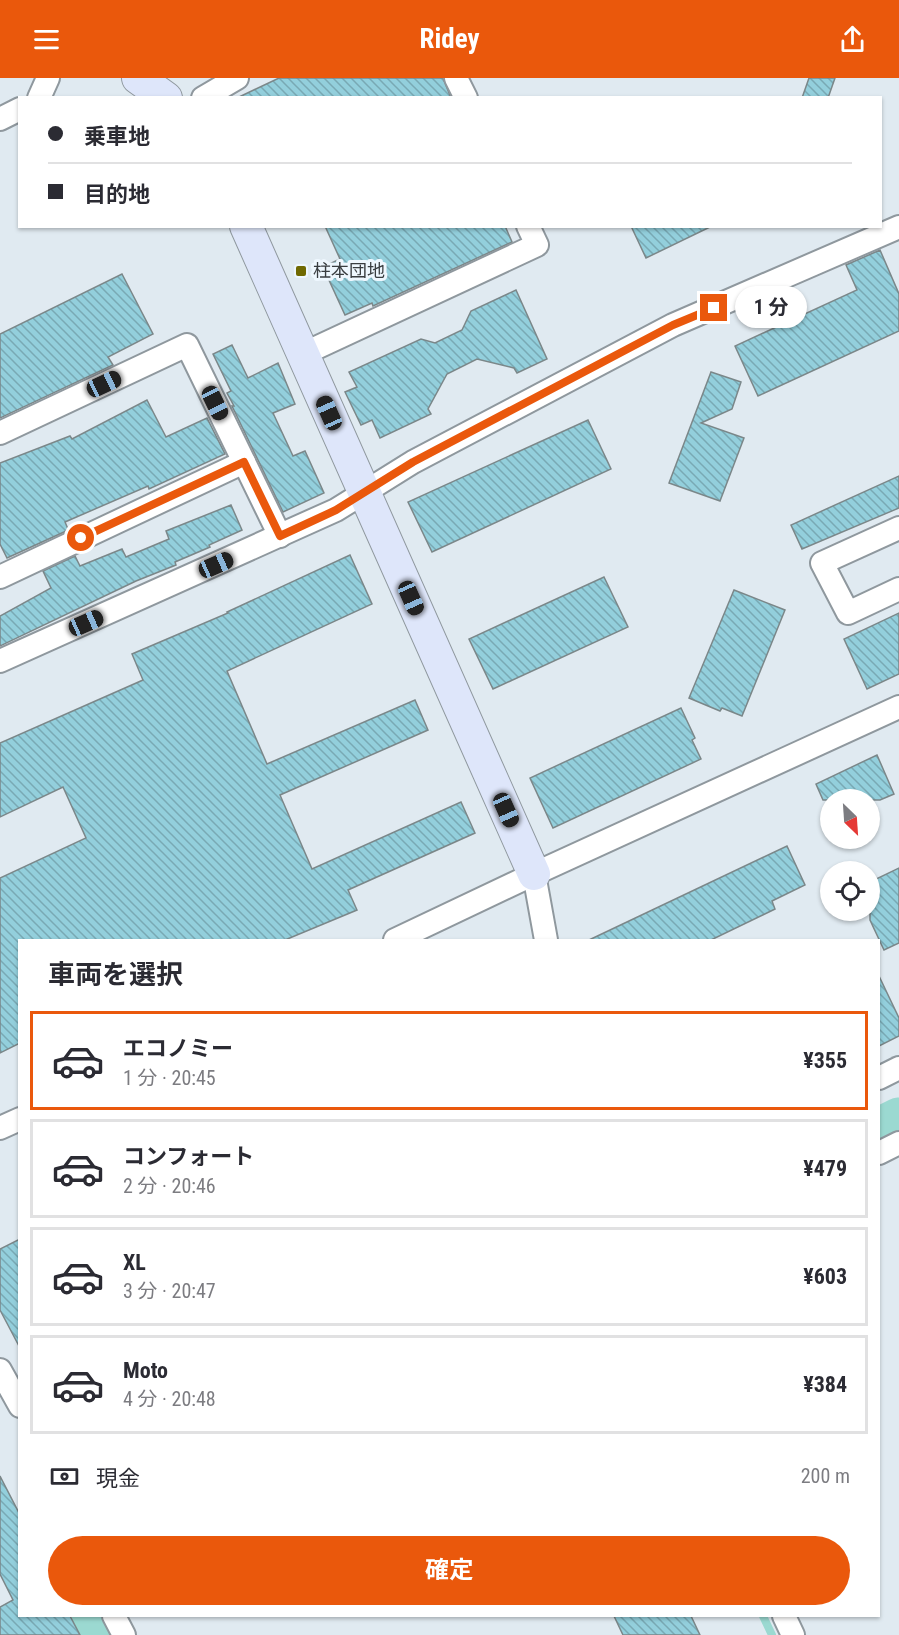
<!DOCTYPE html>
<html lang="ja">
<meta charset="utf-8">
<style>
:root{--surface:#fff;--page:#f7f7f7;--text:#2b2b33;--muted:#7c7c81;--line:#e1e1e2;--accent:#ea580c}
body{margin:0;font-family:"Roboto Condensed","Noto Sans JP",sans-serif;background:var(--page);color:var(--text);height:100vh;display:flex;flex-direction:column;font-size:22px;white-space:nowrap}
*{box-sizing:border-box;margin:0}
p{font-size:20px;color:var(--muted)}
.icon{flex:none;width:33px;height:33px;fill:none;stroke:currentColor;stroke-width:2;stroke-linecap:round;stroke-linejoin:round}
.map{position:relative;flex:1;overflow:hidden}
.details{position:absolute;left:18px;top:861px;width:862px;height:678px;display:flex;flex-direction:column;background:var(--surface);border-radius:0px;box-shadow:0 2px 4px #0004}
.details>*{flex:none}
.top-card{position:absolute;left:18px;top:18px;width:864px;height:132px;border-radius:0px;box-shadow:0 2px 4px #0004;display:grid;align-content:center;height:132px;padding:0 30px;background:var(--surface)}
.needle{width:39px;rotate:155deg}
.controls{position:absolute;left:820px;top:711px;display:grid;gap:12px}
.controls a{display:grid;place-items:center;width:60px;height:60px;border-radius:50%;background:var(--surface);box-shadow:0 2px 4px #0004;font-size:30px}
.end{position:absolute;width:27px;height:27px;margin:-14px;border:8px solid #ea580c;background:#fff;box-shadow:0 0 0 3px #fff}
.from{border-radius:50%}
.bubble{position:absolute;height:42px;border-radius:21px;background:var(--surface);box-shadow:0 2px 4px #0004;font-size:20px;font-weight:700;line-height:42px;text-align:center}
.car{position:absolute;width:18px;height:36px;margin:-18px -9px;border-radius:8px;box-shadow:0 0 4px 2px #0007;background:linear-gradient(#222 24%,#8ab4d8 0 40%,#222 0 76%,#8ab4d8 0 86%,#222 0)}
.top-card b{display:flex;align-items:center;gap:21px;height:57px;font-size:22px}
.top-card b+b{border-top:2px solid var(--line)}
.top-card i{width:15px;height:15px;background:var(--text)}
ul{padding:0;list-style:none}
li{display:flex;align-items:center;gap:18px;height:99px;margin:0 12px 9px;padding:0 18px;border:3px solid var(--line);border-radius:0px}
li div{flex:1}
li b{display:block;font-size:22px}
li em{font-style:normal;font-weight:700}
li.on{border-color:var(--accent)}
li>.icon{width:54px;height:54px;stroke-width:1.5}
h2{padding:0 30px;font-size:27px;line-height:72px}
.pay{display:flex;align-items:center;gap:15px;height:66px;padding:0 30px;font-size:22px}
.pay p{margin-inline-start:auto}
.cta{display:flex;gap:12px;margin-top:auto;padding:12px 30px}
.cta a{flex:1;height:69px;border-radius:36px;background:var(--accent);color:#fff;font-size:24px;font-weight:700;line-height:69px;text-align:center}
header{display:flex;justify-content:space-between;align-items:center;height:78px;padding:0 30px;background:var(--accent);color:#fff;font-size:27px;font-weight:700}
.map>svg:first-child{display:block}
</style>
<header><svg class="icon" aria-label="menu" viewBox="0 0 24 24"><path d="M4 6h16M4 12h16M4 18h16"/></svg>Ridey<svg class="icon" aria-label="share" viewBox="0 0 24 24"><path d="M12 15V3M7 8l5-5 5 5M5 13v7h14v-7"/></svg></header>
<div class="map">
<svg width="899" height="1557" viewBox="0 0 899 1557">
<defs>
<pattern id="building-back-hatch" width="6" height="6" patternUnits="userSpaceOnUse" patternTransform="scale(1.5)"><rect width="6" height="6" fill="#93cfdc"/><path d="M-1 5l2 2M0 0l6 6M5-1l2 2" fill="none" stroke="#79a9b4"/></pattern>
</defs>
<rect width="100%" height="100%" fill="#e0eaf1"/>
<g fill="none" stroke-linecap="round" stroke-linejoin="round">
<polyline stroke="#9bd9d1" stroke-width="8" points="763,1538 772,1557"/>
<g stroke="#9bd9d1" stroke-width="45">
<polyline points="879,1052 899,1042"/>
<polyline points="94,1538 105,1557"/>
</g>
</g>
<g fill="url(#building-back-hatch)" stroke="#7b8789" stroke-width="1.5">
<polygon points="279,0 443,0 451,20 237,20"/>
<polygon points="809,0 835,0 828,20 802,20"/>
<polygon points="325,148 505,148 512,164 373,228 372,225 345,237 323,189 340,181"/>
<polygon points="631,148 712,148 646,180"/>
<polygon points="880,172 899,216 899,253 758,318 735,268 857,212 846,187"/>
<polygon points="122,196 153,256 108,279 113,287 0,340 0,256"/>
<polygon points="516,212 547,281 517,295 514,290 477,281 447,296 428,331 431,336 380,360 372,342 361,347 345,314 357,309 349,294 421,261 435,265 462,252 471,233"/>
<polygon points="232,267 248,300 278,285 295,326 273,335 293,378 305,373 324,415 283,434 232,328 234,328 227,315 231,313 213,276"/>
<polygon points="711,294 741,304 732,331 701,345 744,360 720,423 669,405"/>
<polygon points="147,322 166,359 207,340 225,376 149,411 148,408 65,444 68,451 64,454 7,480 0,466 0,385 70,358 72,361"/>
<polygon points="588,342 611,391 432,474 408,424"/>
<polygon points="899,398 899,430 802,471 791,447"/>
<polygon points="231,427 242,452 209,467 210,469 175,484 176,487 136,503 0,568 0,538 51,510 43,493 75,478 80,488 122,471 126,479 169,461 166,453"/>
<polygon points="350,477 372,526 227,593 267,686 415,622 428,652 280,717 312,791 461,724 475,755 348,812 357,832 285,862 20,862 20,965 0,975 0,800 86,760 63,709 0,739 0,665 143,602 132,576 228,535 227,534"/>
<polygon points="604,499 628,549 493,611 469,561"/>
<polygon points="734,512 785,532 742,638 722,630 720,633 689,620"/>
<polygon points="899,535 899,596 867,611 844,561"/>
<polygon points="681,630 695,660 692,662 701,681 553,750 530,700"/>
<polygon points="877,677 894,716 880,722 823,722 816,706"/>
<polygon points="787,768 805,807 772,823 775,831 711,862 589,862"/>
<polygon points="899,790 899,865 884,872 870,842 870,804"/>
<polygon points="879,898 899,940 899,958 879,968"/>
<polygon points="20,1161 20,1270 0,1232 0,1171"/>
<polygon points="0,1398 20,1437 20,1538 70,1538 80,1557 0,1557 0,1529 13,1522 0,1496"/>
<polygon points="614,1538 691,1538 700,1557 623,1557"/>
</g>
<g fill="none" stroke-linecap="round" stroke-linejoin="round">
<g stroke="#8f989e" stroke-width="26">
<g id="street">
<polyline points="456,0 466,20"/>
<polyline points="39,20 48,0"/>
<polyline points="203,20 237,0"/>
<polyline points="0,41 20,31"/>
<polyline points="303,276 537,167 528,148"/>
<polyline points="0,355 187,267 280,458"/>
<polyline points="899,450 822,485 848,535 899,511"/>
<polyline points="0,499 244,384"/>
<polyline points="0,583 336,432 413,384 673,247 899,149"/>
<polyline points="534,796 546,862"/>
<polyline points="395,862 534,796 899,629"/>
<polyline points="879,1000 899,990"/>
<polyline points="0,1050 20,1041"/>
<polyline points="879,1075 899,1065"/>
<polyline points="0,1292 20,1328"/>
<polyline points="114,1538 124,1557"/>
<polyline points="784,1538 793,1557"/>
</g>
</g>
<g stroke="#8f989e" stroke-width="34">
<g id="secondary">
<polyline points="138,0 166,20"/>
<polyline points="246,148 534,796"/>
</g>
</g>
<use href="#street" stroke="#fff" stroke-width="22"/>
<use href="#secondary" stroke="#dee6fa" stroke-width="32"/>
</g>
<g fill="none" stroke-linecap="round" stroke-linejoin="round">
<polyline stroke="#ea580c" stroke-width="8" points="81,460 244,384 280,458 336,432 413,384 673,247 714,230"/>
</g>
<rect fill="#6f6901" stroke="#eef7fe" stroke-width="2" x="295" y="187" width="12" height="12" rx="3"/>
<g text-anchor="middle" stroke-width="6" stroke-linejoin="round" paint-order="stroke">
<g font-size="18" fill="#393d40" stroke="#eef7fe" text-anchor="start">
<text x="313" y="199">柱本団地</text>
</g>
</g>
</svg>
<div class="controls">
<a><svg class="needle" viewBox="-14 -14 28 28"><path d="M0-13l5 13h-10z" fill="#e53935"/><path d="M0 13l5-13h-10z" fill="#7c7c81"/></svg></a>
<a><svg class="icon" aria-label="locate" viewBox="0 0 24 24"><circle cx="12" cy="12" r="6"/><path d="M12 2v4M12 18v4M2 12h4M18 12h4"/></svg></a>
</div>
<i class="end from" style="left:81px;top:460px"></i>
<i class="end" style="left:714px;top:230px"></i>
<div class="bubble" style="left:735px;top:208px;width:72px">1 分</div>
<i class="car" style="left:104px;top:306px;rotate:65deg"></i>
<i class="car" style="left:215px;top:325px;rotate:154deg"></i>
<i class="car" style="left:329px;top:335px;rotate:336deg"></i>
<i class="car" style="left:216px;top:487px;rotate:66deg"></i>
<i class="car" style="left:411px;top:520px;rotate:156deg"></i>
<i class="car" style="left:86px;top:545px;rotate:66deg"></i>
<i class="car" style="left:506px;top:732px;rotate:156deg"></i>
<div class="top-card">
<b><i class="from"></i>乗車地</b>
<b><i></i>目的地</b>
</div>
<section class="details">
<h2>車両を選択</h2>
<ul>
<li class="on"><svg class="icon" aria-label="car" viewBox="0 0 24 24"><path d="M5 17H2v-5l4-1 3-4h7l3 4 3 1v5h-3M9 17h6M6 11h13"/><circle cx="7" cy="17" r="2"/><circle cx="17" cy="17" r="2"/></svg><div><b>エコノミー</b><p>1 分 · 20:45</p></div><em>¥355</em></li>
<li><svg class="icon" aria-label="car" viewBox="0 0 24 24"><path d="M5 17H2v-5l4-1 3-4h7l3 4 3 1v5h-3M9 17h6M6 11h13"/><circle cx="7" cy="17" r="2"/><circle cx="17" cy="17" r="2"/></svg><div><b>コンフォート</b><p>2 分 · 20:46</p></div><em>¥479</em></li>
<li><svg class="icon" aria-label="car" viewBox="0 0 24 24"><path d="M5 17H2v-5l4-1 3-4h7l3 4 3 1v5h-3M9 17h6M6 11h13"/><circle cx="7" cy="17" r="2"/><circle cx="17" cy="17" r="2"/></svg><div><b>XL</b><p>3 分 · 20:47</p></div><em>¥603</em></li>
<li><svg class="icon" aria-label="car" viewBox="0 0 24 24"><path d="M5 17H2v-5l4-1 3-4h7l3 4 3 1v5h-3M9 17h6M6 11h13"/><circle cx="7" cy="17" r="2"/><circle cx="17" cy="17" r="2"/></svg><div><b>Moto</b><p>4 分 · 20:48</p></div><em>¥384</em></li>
</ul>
<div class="pay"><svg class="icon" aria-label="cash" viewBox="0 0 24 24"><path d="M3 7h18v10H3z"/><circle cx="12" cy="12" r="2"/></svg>現金<p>200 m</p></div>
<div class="cta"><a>確定</a></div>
</section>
</div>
